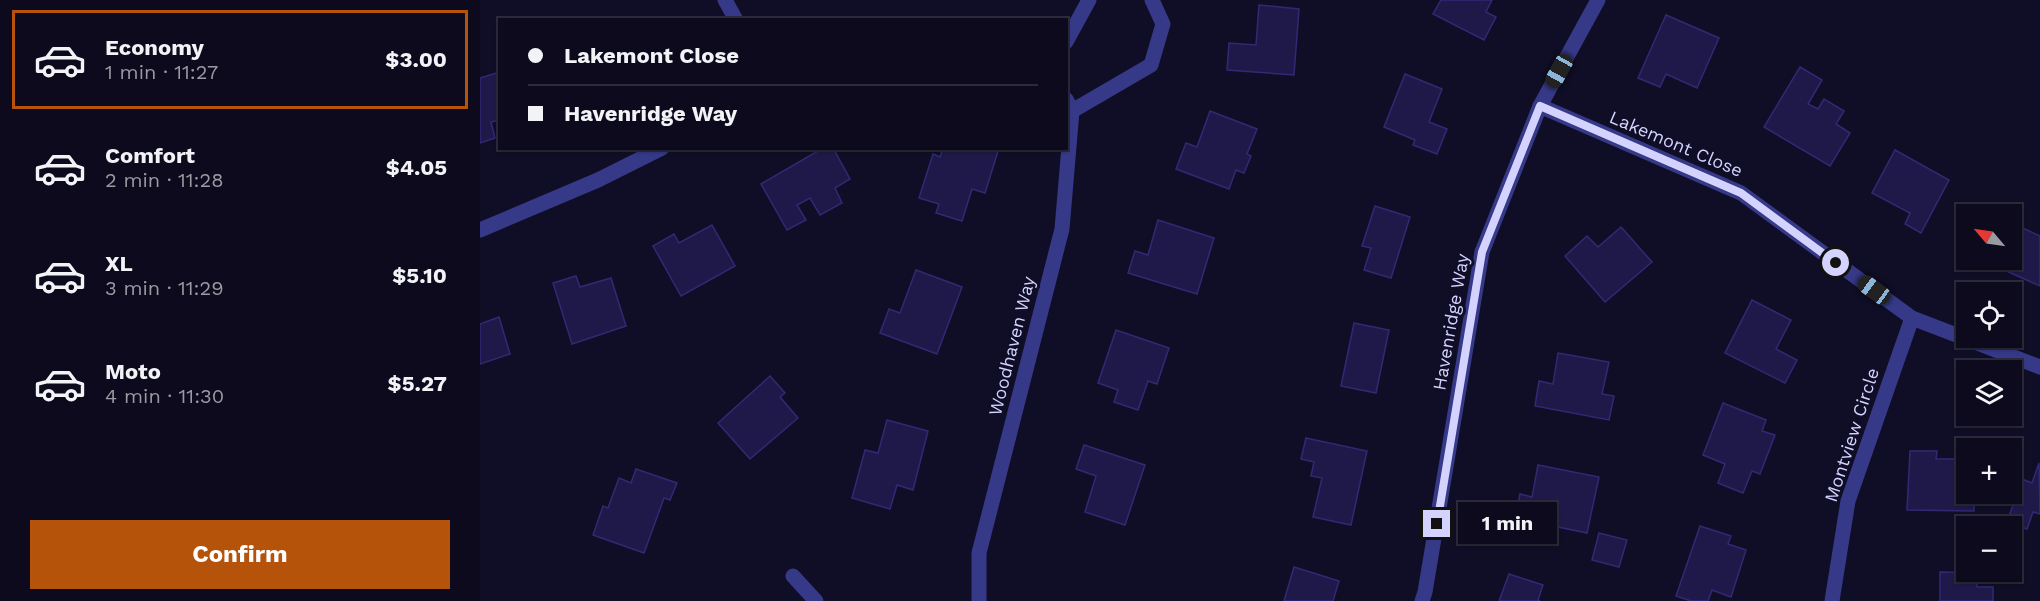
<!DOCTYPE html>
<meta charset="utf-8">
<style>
:root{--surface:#0c0a1c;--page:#1a1829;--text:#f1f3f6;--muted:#9a9aa3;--line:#2c2b3b;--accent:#b45309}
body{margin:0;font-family:"Work Sans",sans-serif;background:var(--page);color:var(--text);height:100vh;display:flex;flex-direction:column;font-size:22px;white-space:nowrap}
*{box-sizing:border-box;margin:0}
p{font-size:20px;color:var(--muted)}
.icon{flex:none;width:33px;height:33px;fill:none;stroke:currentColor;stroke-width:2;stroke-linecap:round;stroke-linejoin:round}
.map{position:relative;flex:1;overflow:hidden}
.sheet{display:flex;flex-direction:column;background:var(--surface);width:480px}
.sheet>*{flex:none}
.hud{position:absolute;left:18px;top:18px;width:570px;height:132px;border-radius:0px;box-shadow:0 2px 4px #0004,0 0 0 2px var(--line);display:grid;align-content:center;height:132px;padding:0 30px;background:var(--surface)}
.needle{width:39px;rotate:299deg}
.tools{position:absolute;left:1476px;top:204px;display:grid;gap:12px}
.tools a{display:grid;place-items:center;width:66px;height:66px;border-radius:0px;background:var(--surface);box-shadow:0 2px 4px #0004,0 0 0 2px var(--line);font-size:30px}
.end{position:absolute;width:27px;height:27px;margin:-14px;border:8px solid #d4d3ff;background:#111;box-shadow:0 0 0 3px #111}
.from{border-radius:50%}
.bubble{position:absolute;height:42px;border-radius:0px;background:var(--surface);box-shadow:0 2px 4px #0004,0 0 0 2px var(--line);font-size:20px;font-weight:700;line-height:42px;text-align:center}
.car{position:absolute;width:18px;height:36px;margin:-18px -9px;border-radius:8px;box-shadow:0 0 4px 2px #0007;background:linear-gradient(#222 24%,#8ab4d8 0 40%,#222 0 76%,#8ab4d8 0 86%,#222 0)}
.hud b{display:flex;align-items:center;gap:21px;height:57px;font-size:22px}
.hud b+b{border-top:2px solid var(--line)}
.hud i{width:15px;height:15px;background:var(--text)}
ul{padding:10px 0 0;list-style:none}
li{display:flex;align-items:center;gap:18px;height:99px;margin:0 12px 9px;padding:0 18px;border:3px solid transparent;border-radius:0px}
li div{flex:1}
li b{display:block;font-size:22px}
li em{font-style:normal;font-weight:700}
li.selected{border-color:var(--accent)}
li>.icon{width:54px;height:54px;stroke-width:1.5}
.action{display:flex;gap:12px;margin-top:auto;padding:12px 30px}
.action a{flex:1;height:69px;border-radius:0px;background:var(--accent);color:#fff;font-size:24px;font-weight:700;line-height:69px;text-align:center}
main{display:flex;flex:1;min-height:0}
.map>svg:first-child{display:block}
</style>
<main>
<section class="sheet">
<ul>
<li class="selected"><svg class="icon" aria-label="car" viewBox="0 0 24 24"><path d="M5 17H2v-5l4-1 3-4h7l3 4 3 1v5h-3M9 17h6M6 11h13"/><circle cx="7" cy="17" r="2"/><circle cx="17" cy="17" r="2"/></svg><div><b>Economy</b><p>1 min · 11:27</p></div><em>$3.00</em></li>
<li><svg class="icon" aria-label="car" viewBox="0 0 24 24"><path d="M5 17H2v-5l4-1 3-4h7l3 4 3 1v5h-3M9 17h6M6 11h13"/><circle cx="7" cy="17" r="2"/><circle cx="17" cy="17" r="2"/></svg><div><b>Comfort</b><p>2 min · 11:28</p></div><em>$4.05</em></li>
<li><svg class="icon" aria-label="car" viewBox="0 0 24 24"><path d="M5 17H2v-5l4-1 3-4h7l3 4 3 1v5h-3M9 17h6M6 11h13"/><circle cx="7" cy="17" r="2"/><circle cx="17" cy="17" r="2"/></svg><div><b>XL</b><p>3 min · 11:29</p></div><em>$5.10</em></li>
<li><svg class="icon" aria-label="car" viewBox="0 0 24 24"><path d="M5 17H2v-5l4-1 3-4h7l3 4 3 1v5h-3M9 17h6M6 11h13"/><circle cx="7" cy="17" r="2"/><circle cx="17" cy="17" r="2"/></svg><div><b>Moto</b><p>4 min · 11:30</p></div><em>$5.27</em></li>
</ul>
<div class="action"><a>Confirm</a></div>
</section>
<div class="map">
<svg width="1560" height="601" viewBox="0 0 1560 601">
<rect width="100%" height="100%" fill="#100e26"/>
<g fill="#1e1948" stroke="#322975" stroke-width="1.5">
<polygon points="961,0 1012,0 1006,12 1016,17 1004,40 953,14"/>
<polygon points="779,5 819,9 814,75 747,70 749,43 776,45"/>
<polygon points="1186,15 1239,38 1217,88 1186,74 1180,87 1158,78"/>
<polygon points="1320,67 1342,80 1328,104 1338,109 1344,99 1364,111 1356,124 1370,133 1350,166 1284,127"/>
<polygon points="20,72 20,120 11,122 15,138 0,143 0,78"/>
<polygon points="925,74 962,89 949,122 967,129 957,154 933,145 935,140 904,127"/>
<polygon points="730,111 777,129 767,154 771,156 764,173 756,170 749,189 696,169 706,143 717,147"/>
<polygon points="343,148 353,148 370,179 355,188 362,203 340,215 330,198 317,205 326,220 307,230 281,184"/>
<polygon points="463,148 519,148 505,193 492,189 482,221 456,213 459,204 439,198 453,154 460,157"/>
<polygon points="1415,150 1469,180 1441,233 1425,224 1430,213 1392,193"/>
<polygon points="895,206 930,217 911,278 884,270 891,248 882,246"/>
<polygon points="678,220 734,238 717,294 648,273 655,251 668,255"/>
<polygon points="1532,223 1560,236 1560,286 1502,260 1532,260"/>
<polygon points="232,225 255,266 201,296 173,246 194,234 199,243"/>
<polygon points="1141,227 1172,262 1125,302 1085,256 1107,236 1118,247"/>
<polygon points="436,270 482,287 457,354 400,333 409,309 420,313"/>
<polygon points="96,276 100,287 131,278 146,326 92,344 73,283"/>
<polygon points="1272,300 1311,320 1296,349 1317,360 1305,383 1245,353"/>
<polygon points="19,317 30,354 0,364 0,324"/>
<polygon points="874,323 909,330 896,393 861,386"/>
<polygon points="636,330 689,348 677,384 668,381 658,410 634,402 638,390 618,383"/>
<polygon points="1078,353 1129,362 1122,394 1134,396 1129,420 1055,406 1059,381 1073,384"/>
<polygon points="290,376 305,393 300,397 318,418 270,459 238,423"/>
<polygon points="1243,403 1286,420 1282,431 1295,435 1280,474 1272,471 1263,493 1238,483 1245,464 1223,455"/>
<polygon points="407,420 448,431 433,490 417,485 410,509 372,498 385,450 398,453"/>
<polygon points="826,438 887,451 871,525 833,517 842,478 831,476 834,462 821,459"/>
<polygon points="604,445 665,465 645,525 605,512 616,476 596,469"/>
<polygon points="1430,451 1457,451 1456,459 1486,459 1486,494 1494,494 1494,511 1427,510"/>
<polygon points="1559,463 1560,514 1553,512 1547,529 1527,522 1542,479 1552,483"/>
<polygon points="1058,465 1119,477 1107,533 1035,518 1040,494 1052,497"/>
<polygon points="156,469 197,483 190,500 184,498 164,553 113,535 123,506 128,508 139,478 151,483"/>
<polygon points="1220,526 1251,536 1248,544 1266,550 1251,597 1232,590 1228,601 1211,601 1196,596"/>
<polygon points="1119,533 1147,540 1139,567 1112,560"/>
<polygon points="814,567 859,581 853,601 804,601"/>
<polygon points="1460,572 1497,573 1497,587 1513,587 1513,601 1460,601"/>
<polygon points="1029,574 1063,585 1058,600 1060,601 1019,601"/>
</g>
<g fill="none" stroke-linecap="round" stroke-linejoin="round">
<g stroke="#363987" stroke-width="15">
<polyline points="245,0 256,20"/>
<polyline points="586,42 609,0"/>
<polyline points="1060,106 1261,193 1432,318 1560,367"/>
<polyline points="592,111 671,65 683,24 672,0"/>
<polyline points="0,230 118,180 182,148"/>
<polyline points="313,576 336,601"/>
<polyline points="499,601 499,553 582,229 592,111 586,99"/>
<polyline points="942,601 945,592 1002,252 1060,106 1118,0"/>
<polyline points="1352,601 1368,501 1432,318"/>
</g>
</g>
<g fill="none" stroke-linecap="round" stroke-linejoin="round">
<polyline stroke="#d4d3ff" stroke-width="8" points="957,524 1002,252 1060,106 1261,193 1356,263"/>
</g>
<g text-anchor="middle" stroke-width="6" stroke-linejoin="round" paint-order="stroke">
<g font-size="18" fill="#d4d3ff" stroke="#100e26">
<text transform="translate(1196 144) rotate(23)" y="6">Lakemont Close</text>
<text transform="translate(971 322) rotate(-80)" y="6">Havenridge Way</text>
<text transform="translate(532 346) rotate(-76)" y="6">Woodhaven Way</text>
<text transform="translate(1372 435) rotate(-72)" y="6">Montview Circle</text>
</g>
</g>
</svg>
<div class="tools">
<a><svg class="needle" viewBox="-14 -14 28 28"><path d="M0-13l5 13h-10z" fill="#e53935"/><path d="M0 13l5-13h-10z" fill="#9a9aa3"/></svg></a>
<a><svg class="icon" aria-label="locate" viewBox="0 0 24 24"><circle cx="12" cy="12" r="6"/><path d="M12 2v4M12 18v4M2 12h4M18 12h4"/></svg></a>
<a><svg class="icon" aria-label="layers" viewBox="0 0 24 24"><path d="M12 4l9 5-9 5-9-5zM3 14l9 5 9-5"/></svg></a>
<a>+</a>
<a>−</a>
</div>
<i class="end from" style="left:1356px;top:263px"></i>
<i class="end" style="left:957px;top:524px"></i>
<div class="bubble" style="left:978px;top:502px;width:99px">1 min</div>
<i class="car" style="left:1079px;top:71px;rotate:209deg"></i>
<i class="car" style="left:1394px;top:290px;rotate:306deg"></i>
<div class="hud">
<b><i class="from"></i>Lakemont Close</b>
<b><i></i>Havenridge Way</b>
</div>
</div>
</main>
